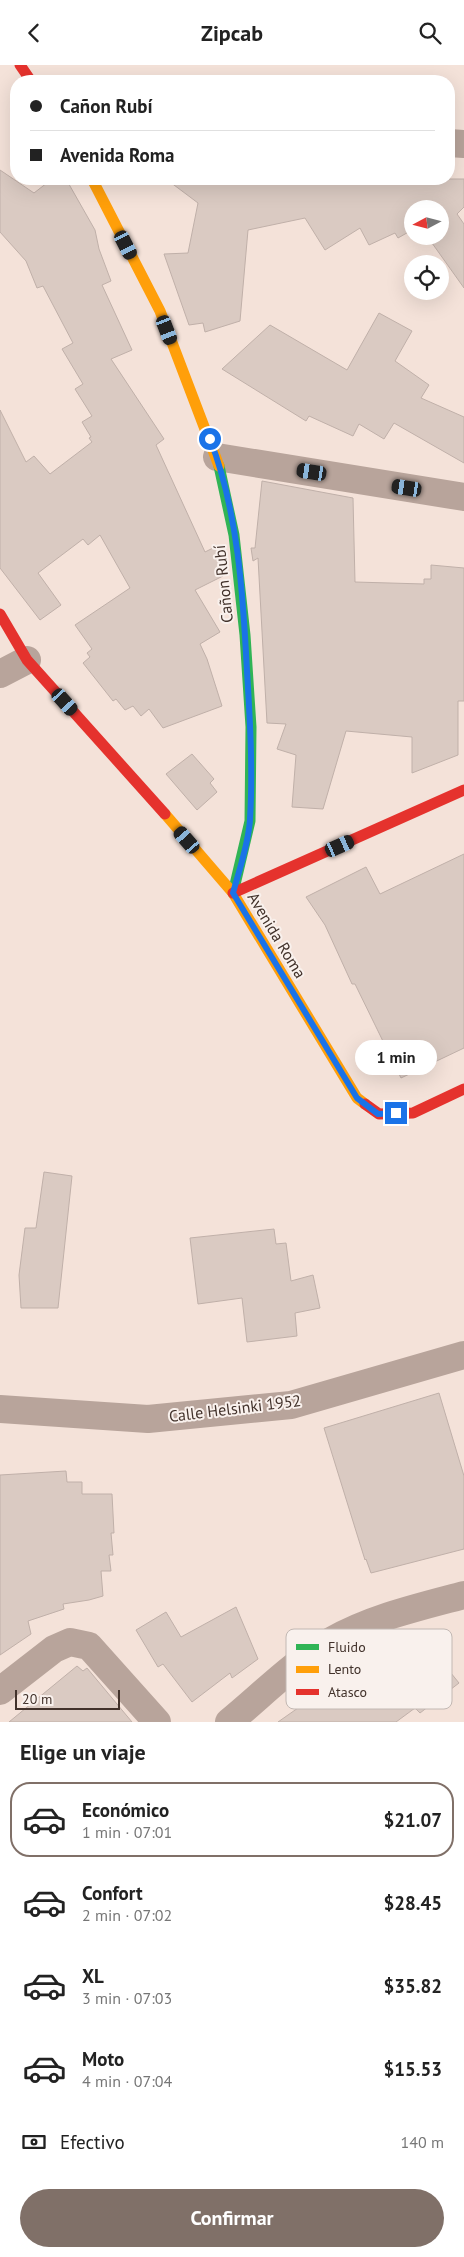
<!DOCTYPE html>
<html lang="es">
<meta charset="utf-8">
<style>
:root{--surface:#fff;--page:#f2f2f2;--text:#222;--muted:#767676;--line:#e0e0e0;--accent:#807068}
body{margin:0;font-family:"PT Sans",sans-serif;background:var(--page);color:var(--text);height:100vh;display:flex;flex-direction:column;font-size:19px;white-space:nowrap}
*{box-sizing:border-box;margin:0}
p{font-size:16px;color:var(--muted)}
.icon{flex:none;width:28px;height:28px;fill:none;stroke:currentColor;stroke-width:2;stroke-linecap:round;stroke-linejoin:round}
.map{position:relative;height:1657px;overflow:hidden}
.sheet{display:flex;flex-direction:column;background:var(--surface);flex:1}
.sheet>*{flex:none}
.top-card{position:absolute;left:10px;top:10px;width:445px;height:110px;border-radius:20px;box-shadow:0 5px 20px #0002;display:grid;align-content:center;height:110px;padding:0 20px;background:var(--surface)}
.needle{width:32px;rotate:263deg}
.controls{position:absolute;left:404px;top:135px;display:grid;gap:10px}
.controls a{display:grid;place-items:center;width:45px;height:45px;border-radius:50%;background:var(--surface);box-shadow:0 5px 20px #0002;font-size:25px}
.scale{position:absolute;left:15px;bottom:12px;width:105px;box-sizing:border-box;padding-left:5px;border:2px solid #42322b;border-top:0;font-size:14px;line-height:18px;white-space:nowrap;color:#42322b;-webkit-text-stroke:4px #f9f1ed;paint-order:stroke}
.end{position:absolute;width:22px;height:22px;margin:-11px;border:6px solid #1a73e8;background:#fff;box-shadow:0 0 0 2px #fff}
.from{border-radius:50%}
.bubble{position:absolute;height:35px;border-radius:18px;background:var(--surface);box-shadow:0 5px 20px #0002;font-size:16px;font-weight:700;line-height:35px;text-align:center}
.car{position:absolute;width:15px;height:30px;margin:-15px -8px;border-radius:6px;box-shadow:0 0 4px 1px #0007;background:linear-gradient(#222 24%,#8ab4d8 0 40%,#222 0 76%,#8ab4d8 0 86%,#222 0)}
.top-card b{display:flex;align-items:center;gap:18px;height:48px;font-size:19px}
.top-card b+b{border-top:1px solid var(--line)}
.top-card i{width:12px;height:12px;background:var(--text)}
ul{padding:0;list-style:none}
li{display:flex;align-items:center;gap:15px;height:75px;margin:0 10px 8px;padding:0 10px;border:2px solid transparent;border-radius:20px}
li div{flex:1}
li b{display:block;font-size:19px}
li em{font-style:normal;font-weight:700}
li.active{border-color:var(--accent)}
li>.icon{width:45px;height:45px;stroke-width:1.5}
h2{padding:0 20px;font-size:22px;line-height:60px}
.pay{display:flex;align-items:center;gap:12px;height:55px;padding:0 20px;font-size:19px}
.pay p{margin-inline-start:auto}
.cta{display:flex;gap:10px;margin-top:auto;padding:10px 20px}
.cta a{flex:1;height:58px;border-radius:30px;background:var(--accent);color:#fff;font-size:20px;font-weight:700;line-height:58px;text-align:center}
header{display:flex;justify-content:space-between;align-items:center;height:65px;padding:0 20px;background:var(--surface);font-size:22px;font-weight:700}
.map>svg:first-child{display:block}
</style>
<header><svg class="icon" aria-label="back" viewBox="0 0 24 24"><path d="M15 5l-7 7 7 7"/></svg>Zipcab<svg class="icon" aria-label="search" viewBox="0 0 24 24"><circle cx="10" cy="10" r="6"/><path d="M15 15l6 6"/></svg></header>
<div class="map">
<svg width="464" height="1657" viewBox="0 0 464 1657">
<rect width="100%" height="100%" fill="#f4e2d9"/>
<g fill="#dacac2" stroke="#c0b0a9">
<polygon points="0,105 34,128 52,114 66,114 95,165 99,184 111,216 102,220 132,285 111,294 164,374 156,380 205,487 213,483 220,483 223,511 195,525 220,567 200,579 207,594 222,641 163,663 149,644 141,651 133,641 125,645 116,634 113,636 83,598 90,592 87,588 92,584 75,560 130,523 100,470 88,480 83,474 38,508 61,540 40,555 0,503 0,345 26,397 34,391 50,409 92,377 89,373 91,372 82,357 92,351 75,324 83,319 62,284 73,278 43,221 37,223 26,196 0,167"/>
<polygon points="166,114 464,114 464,142 457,149 464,159 464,223 427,171 440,171 440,144 412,144 412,165 398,173 395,168 369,180 360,163 325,185 305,153 248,165 240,256 205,267 203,258 189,260 164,189 188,188 198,138"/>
<polygon points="379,248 412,266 395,296 429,320 421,333 464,352 464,398 394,358 384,374 359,359 353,371 309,351 306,356 222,304 270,260 347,305"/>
<polygon points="262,416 353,433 355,517 424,519 424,514 431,514 431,500 464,503 464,636 458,636 458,690 412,708 412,672 346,666 323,744 292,742 296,690 277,684 286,659 267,658 258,493 253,496 251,483 255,483"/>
<polygon points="192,689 214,714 210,718 217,727 197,745 166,709"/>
<polygon points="464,789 464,983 401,1013 355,919 352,919 325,860 306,832 366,802 380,829"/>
<polygon points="44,1107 72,1111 58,1243 21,1243 19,1210 25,1163 36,1163"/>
<polygon points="274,1164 276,1179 286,1178 291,1216 313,1210 320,1243 295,1248 297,1271 247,1277 242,1233 198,1239 190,1173"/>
<polygon points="439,1328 464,1411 464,1484 371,1508 366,1494 365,1495 324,1363"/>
<polygon points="66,1406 67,1417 82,1417 82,1429 112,1429 114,1468 111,1468 113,1490 109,1490 111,1506 101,1506 103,1531 89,1535 63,1539 64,1544 28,1556 31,1569 0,1590 0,1410"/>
<polygon points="236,1542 258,1594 232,1613 230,1608 192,1637 163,1599 158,1602 136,1565 166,1547 181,1572"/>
<polygon points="417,1566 459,1618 420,1648 415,1643 396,1657 278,1657 355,1603 353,1600 369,1587 401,1571 404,1575"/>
<polygon points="77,1601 83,1606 87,1603 132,1657 9,1657"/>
</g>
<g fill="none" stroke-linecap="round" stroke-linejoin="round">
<g stroke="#b8a49b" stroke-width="28">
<polyline points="449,78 464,79"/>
<polyline points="217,392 464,432"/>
<polyline points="0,609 27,595"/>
<polyline points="0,1344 148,1354 291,1340 464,1290"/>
<polyline points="0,1626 54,1584 70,1577 89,1581 157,1657"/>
<path d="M229,1657C262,1630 294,1597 331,1576C371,1553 419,1542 464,1530"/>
</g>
<polyline stroke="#30b455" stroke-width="11" points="219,401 234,470 245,570 251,662 250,756 233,828"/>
<g stroke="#ff9f0a" stroke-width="11">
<polyline points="92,114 160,246 219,401"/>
<polyline points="165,749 233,828 357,1033 365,1039"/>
</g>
<g stroke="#e5322d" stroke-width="11">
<polyline points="20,0 31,16"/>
<polyline points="0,549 27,595 165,749"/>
<polyline points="233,828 464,725"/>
<polyline points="365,1039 379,1049 413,1048 464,1024"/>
</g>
</g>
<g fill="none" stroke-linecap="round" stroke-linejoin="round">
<path stroke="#1a73e8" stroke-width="6" d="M210,374C238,446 243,529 247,606C250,655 253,705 250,754C249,777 239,806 233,828L357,1033L378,1049L396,1048"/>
</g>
<g text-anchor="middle" stroke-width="4" stroke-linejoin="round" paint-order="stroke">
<g font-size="16" fill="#42322b" stroke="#f9f1ed">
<text transform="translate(223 519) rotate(-96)" y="6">Cañon Rubí</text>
<text transform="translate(277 870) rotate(59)" y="6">Avenida Roma</text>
<text transform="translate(235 1343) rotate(-7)" y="6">Calle Helsinki 1952</text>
</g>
</g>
<rect x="286" y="1564" width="166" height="80" rx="8" fill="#f9f1ed" stroke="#c2b8b3" stroke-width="1"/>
<rect x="296" y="1579" width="23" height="6" fill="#30b455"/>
<rect x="296" y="1601" width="23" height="7" fill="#ff9f0a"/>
<rect x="296" y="1624" width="23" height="6" fill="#e5322d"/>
<g font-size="14" fill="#42322b">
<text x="328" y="1587">Fluido</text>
<text x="328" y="1609">Lento</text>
<text x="328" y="1632">Atasco</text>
</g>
</svg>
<div class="controls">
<a><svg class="needle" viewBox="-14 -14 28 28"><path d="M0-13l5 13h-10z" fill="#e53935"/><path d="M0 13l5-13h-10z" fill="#767676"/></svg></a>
<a><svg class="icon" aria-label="locate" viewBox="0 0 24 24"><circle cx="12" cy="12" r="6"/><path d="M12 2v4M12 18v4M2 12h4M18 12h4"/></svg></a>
</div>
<div class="scale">20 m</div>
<i class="end from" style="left:210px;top:374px"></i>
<i class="end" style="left:396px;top:1048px"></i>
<div class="bubble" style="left:355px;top:975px;width:82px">1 min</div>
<i class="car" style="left:126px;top:180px;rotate:153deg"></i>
<i class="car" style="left:167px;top:265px;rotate:159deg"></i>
<i class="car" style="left:312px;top:407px;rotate:279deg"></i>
<i class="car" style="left:407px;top:423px;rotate:279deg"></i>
<i class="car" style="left:65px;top:637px;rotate:138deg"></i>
<i class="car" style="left:187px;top:775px;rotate:319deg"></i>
<i class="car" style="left:340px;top:781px;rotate:66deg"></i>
<div class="top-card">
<b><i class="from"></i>Cañon Rubí</b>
<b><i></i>Avenida Roma</b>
</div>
</div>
<section class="sheet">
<h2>Elige un viaje</h2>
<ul>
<li class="active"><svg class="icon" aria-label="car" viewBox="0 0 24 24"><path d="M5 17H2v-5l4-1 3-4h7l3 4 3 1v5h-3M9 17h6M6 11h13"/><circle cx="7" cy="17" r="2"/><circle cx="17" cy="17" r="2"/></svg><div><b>Económico</b><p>1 min · 07:01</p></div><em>$21.07</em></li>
<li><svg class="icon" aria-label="car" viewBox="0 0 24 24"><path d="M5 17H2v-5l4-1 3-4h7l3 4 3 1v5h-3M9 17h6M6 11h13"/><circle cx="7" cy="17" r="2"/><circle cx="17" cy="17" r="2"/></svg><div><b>Confort</b><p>2 min · 07:02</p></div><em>$28.45</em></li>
<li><svg class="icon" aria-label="car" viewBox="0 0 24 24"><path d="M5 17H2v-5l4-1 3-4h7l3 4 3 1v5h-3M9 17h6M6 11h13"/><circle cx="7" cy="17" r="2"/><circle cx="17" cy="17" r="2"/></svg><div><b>XL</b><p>3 min · 07:03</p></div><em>$35.82</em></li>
<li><svg class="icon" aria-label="car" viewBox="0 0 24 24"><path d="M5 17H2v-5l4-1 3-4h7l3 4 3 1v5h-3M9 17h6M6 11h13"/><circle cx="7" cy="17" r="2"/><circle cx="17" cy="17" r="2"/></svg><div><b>Moto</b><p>4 min · 07:04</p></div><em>$15.53</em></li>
</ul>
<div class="pay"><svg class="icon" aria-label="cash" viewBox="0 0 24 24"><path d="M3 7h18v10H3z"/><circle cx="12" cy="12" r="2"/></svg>Efectivo<p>140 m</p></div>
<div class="cta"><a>Confirmar</a></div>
</section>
